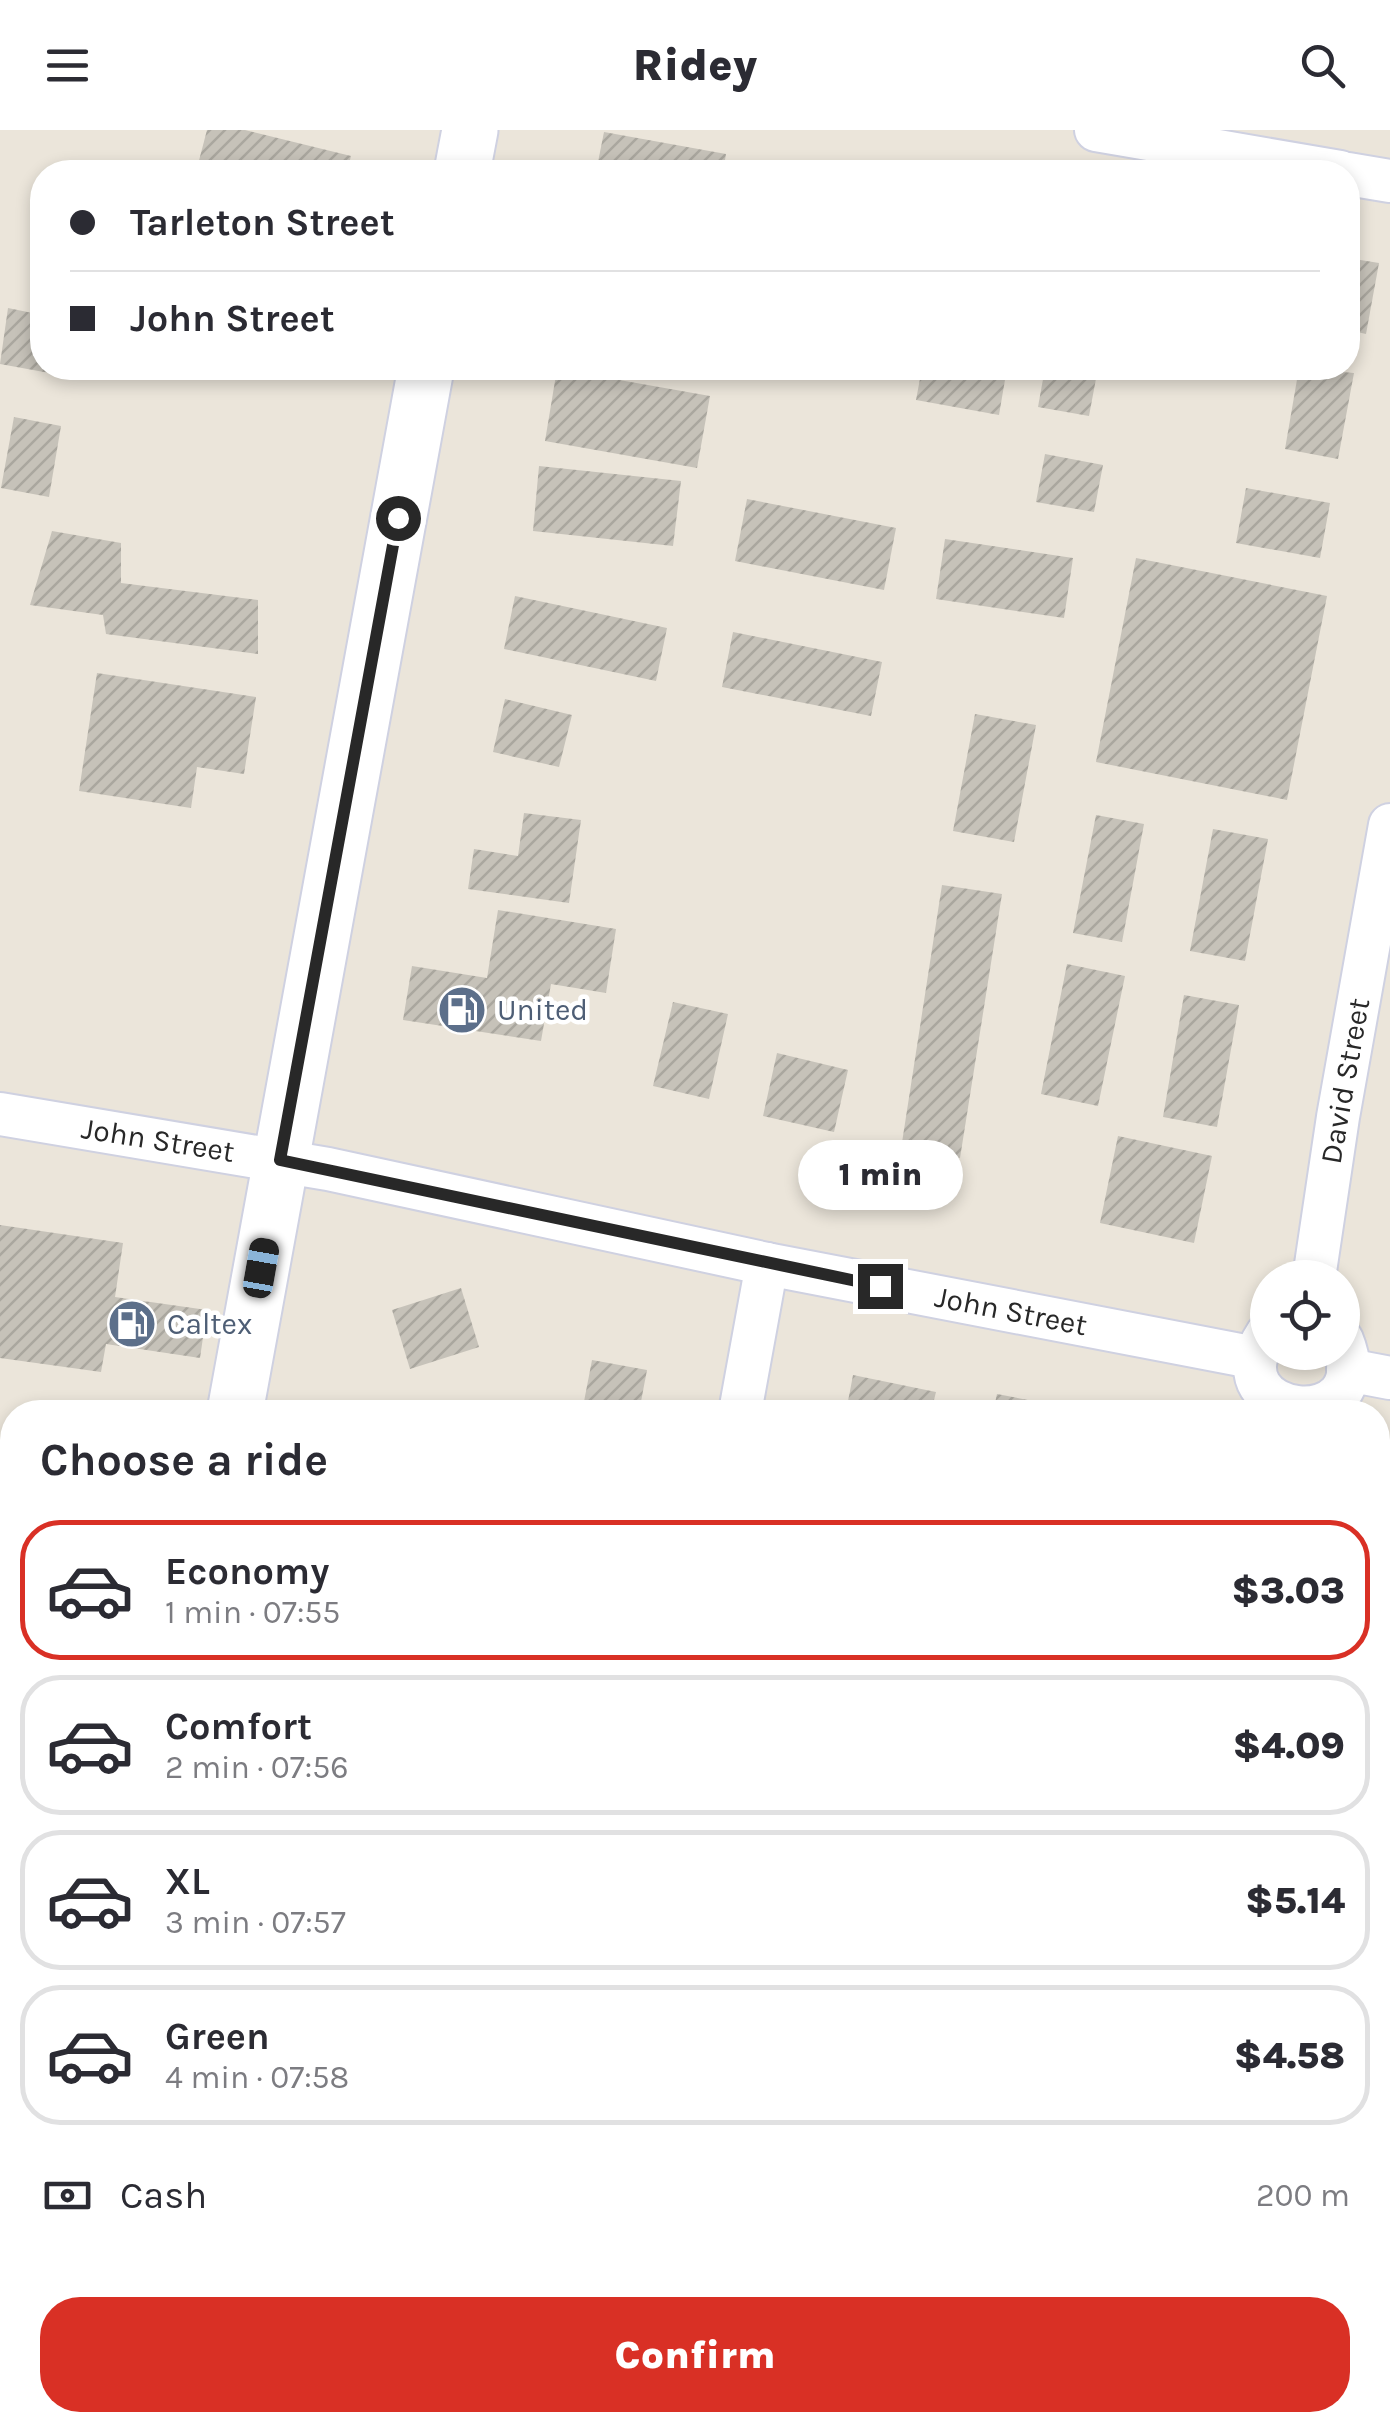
<!DOCTYPE html>
<meta charset="utf-8">
<style>
:root{--surface:#fff;--page:#f2f2f3;--text:#2b2b33;--muted:#7c7c81;--line:#e1e1e2;--accent:#d93025}
body{margin:0;font-family:Karla,sans-serif;background:var(--page);color:var(--text);height:100vh;display:flex;flex-direction:column;font-size:38px;white-space:nowrap}
*{box-sizing:border-box;margin:0}
p{font-size:32px;color:var(--muted)}
.icon{flex:none;width:55px;height:55px;fill:none;stroke:currentColor;stroke-width:2;stroke-linecap:round;stroke-linejoin:round}
.map{position:relative;flex:1;overflow:hidden}
.drawer{position:absolute;left:0px;top:1270px;width:1390px;height:1032px;display:flex;flex-direction:column;background:var(--surface);border-radius:40px 40px 0 0;box-shadow:0 5px 15px #0003}
.drawer>*{flex:none}
.banner{position:absolute;left:30px;top:30px;width:1330px;height:220px;border-radius:40px;box-shadow:0 5px 15px #0003;display:grid;align-content:center;height:220px;padding:0 40px;background:var(--surface)}
.fabs{position:absolute;left:1250px;top:1130px;display:grid;gap:20px}
.fabs a{display:grid;place-items:center;width:110px;height:110px;border-radius:50%;background:var(--surface);box-shadow:0 5px 15px #0003;font-size:50px}
.end{position:absolute;width:45px;height:45px;margin:-22px;border:12px solid #282828;background:#fff;box-shadow:0 0 0 5px #fff}
.from{border-radius:50%}
.bubble{position:absolute;height:70px;border-radius:35px;background:var(--surface);box-shadow:0 5px 15px #0003;font-size:32px;font-weight:800;line-height:70px;text-align:center}
.car{position:absolute;width:30px;height:60px;margin:-30px -15px;border-radius:12px;box-shadow:0 0 8px 2px #0007;background:linear-gradient(#222 24%,#8ab4d8 0 40%,#222 0 76%,#8ab4d8 0 86%,#222 0)}
.banner b{display:flex;align-items:center;gap:35px;height:95px;font-size:38px}
.banner b+b{border-top:2px solid var(--line)}
.banner i{width:25px;height:25px;background:var(--text)}
ul{padding:0;list-style:none}
li{display:flex;align-items:center;gap:30px;height:140px;margin:0 20px 15px;padding:0 20px;border:5px solid var(--line);border-radius:40px}
li div{flex:1}
li b{display:block;font-size:38px}
li em{font-style:normal;font-weight:800}
li.selected{border-color:var(--accent)}
li>.icon{width:90px;height:90px;stroke-width:1.5}
h2{padding:0 40px;font-size:45px;line-height:120px}
.pay{display:flex;align-items:center;gap:25px;height:110px;padding:0 40px;font-size:38px}
.pay p{margin-inline-start:auto}
.cta{display:flex;gap:20px;margin-top:auto;padding:20px 40px}
.cta a{flex:1;height:115px;border-radius:40px;background:var(--accent);color:#fff;font-size:40px;font-weight:800;line-height:115px;text-align:center}
header{display:flex;justify-content:space-between;align-items:center;height:130px;padding:0 40px;background:var(--surface);font-size:45px;font-weight:800}
.map>svg:first-child{display:block}
</style>
<header><svg class="icon" aria-label="menu" viewBox="0 0 24 24"><path d="M4 6h16M4 12h16M4 18h16"/></svg>Ridey<svg class="icon" aria-label="search" viewBox="0 0 24 24"><circle cx="10" cy="10" r="6"/><path d="M15 15l6 6"/></svg></header>
<div class="map">
<svg width="1390" height="2301" viewBox="0 0 1390 2301">
<defs>
<pattern id="building-hatch" width="6" height="6" patternUnits="userSpaceOnUse" patternTransform="scale(2.5)"><rect width="6" height="6" fill="#c6c2b9"/><path d="M-1 1l2-2M0 6l6-6M5 7l2-2" fill="none" stroke="#aaa79f"/></pattern>
</defs>
<rect width="100%" height="100%" fill="#ebe5da"/>
<g fill="url(#building-hatch)">
<polygon points="207,0 245,0 351,26 347,42 196,42"/>
<polygon points="604,2 726,24 723,42 596,42"/>
<polygon points="1348,128 1379,133 1366,204 1348,200"/>
<polygon points="8,178 42,185 42,238 90,238 88,250 0,234"/>
<polygon points="922,238 1007,238 999,285 916,270"/>
<polygon points="1045,238 1098,238 1089,286 1038,277"/>
<polygon points="1299,238 1354,243 1338,329 1285,319"/>
<polygon points="557,239 710,266 697,338 545,311"/>
<polygon points="14,287 61,296 49,367 1,358"/>
<polygon points="1045,324 1103,335 1094,382 1036,372"/>
<polygon points="539,336 681,351 673,416 533,401"/>
<polygon points="1246,358 1330,373 1320,428 1236,413"/>
<polygon points="747,369 896,398 884,460 735,431"/>
<polygon points="52,401 121,413 121,453 258,470 258,524 106,504 103,485 30,475"/>
<polygon points="945,409 1073,428 1064,488 936,469"/>
<polygon points="1136,428 1327,466 1287,670 1096,632"/>
<polygon points="515,466 667,498 656,551 504,519"/>
<polygon points="733,502 882,532 871,586 722,557"/>
<polygon points="97,543 256,567 244,644 197,637 191,678 79,661"/>
<polygon points="505,569 572,585 559,637 493,622"/>
<polygon points="975,584 1036,595 1014,712 953,701"/>
<polygon points="524,683 581,690 569,773 468,759 474,719 518,726"/>
<polygon points="1096,685 1144,694 1122,812 1073,803"/>
<polygon points="1213,699 1268,709 1245,831 1190,821"/>
<polygon points="942,755 1002,764 960,1028 901,1019"/>
<polygon points="498,780 616,799 606,863 551,854 541,911 403,890 412,836 487,848"/>
<polygon points="1067,834 1125,846 1098,976 1041,964"/>
<polygon points="1184,865 1239,875 1217,997 1163,987"/>
<polygon points="673,872 728,884 709,969 653,956"/>
<polygon points="777,923 848,940 834,1002 763,986"/>
<polygon points="1118,1006 1212,1026 1194,1113 1100,1093"/>
<polygon points="0,1095 123,1113 115,1167 207,1180 200,1228 106,1214 101,1242 0,1228"/>
<polygon points="461,1158 479,1217 410,1239 392,1180"/>
<polygon points="592,1230 647,1240 639,1282 582,1282"/>
<polygon points="853,1245 936,1262 931,1282 846,1282"/>
<polygon points="997,1264 1069,1278 1068,1282 993,1282"/>
<polygon points="370,1271 426,1280 425,1282 369,1282"/>
<polygon points="1388,1366 1390,1366 1390,1412 1379,1410"/>
<polygon points="0,1413 12,1415 12,1627 2,1695"/>
<polygon points="1378,1470 1390,1472 1390,1553 1378,1551"/>
<polygon points="1378,1588 1390,1590 1390,1656 1378,1653"/>
<polygon points="1378,1990 1390,1992 1390,2024 1378,2021"/>
</g>
<g fill="none" stroke-linecap="round" stroke-linejoin="round">
<g stroke="#cfd1e1" stroke-width="46">
<g id="minor">
<polyline points="1096,0 1340,42"/>
<polyline points="1348,44 1390,51"/>
<polyline points="0,984 328,1039 767,1134 1256,1228"/>
<polyline points="1314,1148 1338,987 1390,695"/>
<path d="M1267,1204C1209,1291 1383,1310 1342,1210"/>
<polyline points="1348,1240 1390,1248"/>
<polyline points="740,1282 767,1134"/>
<polyline points="1097,2301 1099,2290"/>
</g>
</g>
<g stroke="#cfd1e1" stroke-width="56">
<g id="tertiary">
<polyline points="0,2163 12,2165"/>
<polyline points="720,2290 777,2301"/>
</g>
</g>
<g stroke="#cfd1e1" stroke-width="59">
<g id="secondary">
<polyline points="462,42 470,0"/>
<polyline points="235,1282 426,238"/>
<polyline points="51,2301 53,2290"/>
</g>
</g>
<use href="#minor" stroke="#fff" stroke-width="42"/>
<use href="#tertiary" stroke="#fff" stroke-width="52"/>
<use href="#secondary" stroke="#fff" stroke-width="55"/>
</g>
<g fill="none" stroke-linecap="round" stroke-linejoin="round">
<polyline stroke="#282828" stroke-width="12" points="398,388 280,1030 880,1156"/>
</g>
<defs>
<g id="fuel-disc" transform="scale(2.5)"><circle r="9.5" fill="#5c6f8a" stroke="#fff"/><path d="M-5.5-6h7V0h2V4h1.3V-2.5L3-4.5l.8-.8L6-3V5H2.5V1h-1V6h-7ZM-4.2-4.7v3.2H.2V-4.7Z" fill="#fff"/></g>
</defs>
<g fill-rule="evenodd">
<use href="#fuel-disc" x="462" y="880"/>
<use href="#fuel-disc" x="132" y="1194"/>
</g>
<g text-anchor="middle" stroke-width="9" stroke-linejoin="round" paint-order="stroke">
<g font-size="30" fill="#4e5e75" stroke="#fff" text-anchor="start">
<text x="497" y="890">United</text>
<text x="167" y="1204">Caltex</text>
</g>
<g font-size="30" fill="#282828" stroke="#fff">
<text transform="translate(1345 951) rotate(-80)" y="10">David Street</text>
<text transform="translate(158 1010) rotate(9)" y="10">John Street</text>
<text transform="translate(1011 1181) rotate(11)" y="10">John Street</text>
</g>
</g>
</svg>
<div class="fabs">
<a><svg class="icon" aria-label="locate" viewBox="0 0 24 24"><circle cx="12" cy="12" r="6"/><path d="M12 2v4M12 18v4M2 12h4M18 12h4"/></svg></a>
</div>
<i class="end from" style="left:398px;top:388px"></i>
<i class="end" style="left:880px;top:1156px"></i>
<div class="bubble" style="left:798px;top:1010px;width:165px">1 min</div>
<i class="car" style="left:261px;top:1138px;rotate:10deg"></i>
<div class="banner">
<b><i class="from"></i>Tarleton Street</b>
<b><i></i>John Street</b>
</div>
<section class="drawer">
<h2>Choose a ride</h2>
<ul>
<li class="selected"><svg class="icon" aria-label="car" viewBox="0 0 24 24"><path d="M5 17H2v-5l4-1 3-4h7l3 4 3 1v5h-3M9 17h6M6 11h13"/><circle cx="7" cy="17" r="2"/><circle cx="17" cy="17" r="2"/></svg><div><b>Economy</b><p>1 min · 07:55</p></div><em>$3.03</em></li>
<li><svg class="icon" aria-label="car" viewBox="0 0 24 24"><path d="M5 17H2v-5l4-1 3-4h7l3 4 3 1v5h-3M9 17h6M6 11h13"/><circle cx="7" cy="17" r="2"/><circle cx="17" cy="17" r="2"/></svg><div><b>Comfort</b><p>2 min · 07:56</p></div><em>$4.09</em></li>
<li><svg class="icon" aria-label="car" viewBox="0 0 24 24"><path d="M5 17H2v-5l4-1 3-4h7l3 4 3 1v5h-3M9 17h6M6 11h13"/><circle cx="7" cy="17" r="2"/><circle cx="17" cy="17" r="2"/></svg><div><b>XL</b><p>3 min · 07:57</p></div><em>$5.14</em></li>
<li><svg class="icon" aria-label="car" viewBox="0 0 24 24"><path d="M5 17H2v-5l4-1 3-4h7l3 4 3 1v5h-3M9 17h6M6 11h13"/><circle cx="7" cy="17" r="2"/><circle cx="17" cy="17" r="2"/></svg><div><b>Green</b><p>4 min · 07:58</p></div><em>$4.58</em></li>
</ul>
<div class="pay"><svg class="icon" aria-label="cash" viewBox="0 0 24 24"><path d="M3 7h18v10H3z"/><circle cx="12" cy="12" r="2"/></svg>Cash<p>200 m</p></div>
<div class="cta"><a>Confirm</a></div>
</section>
</div>
